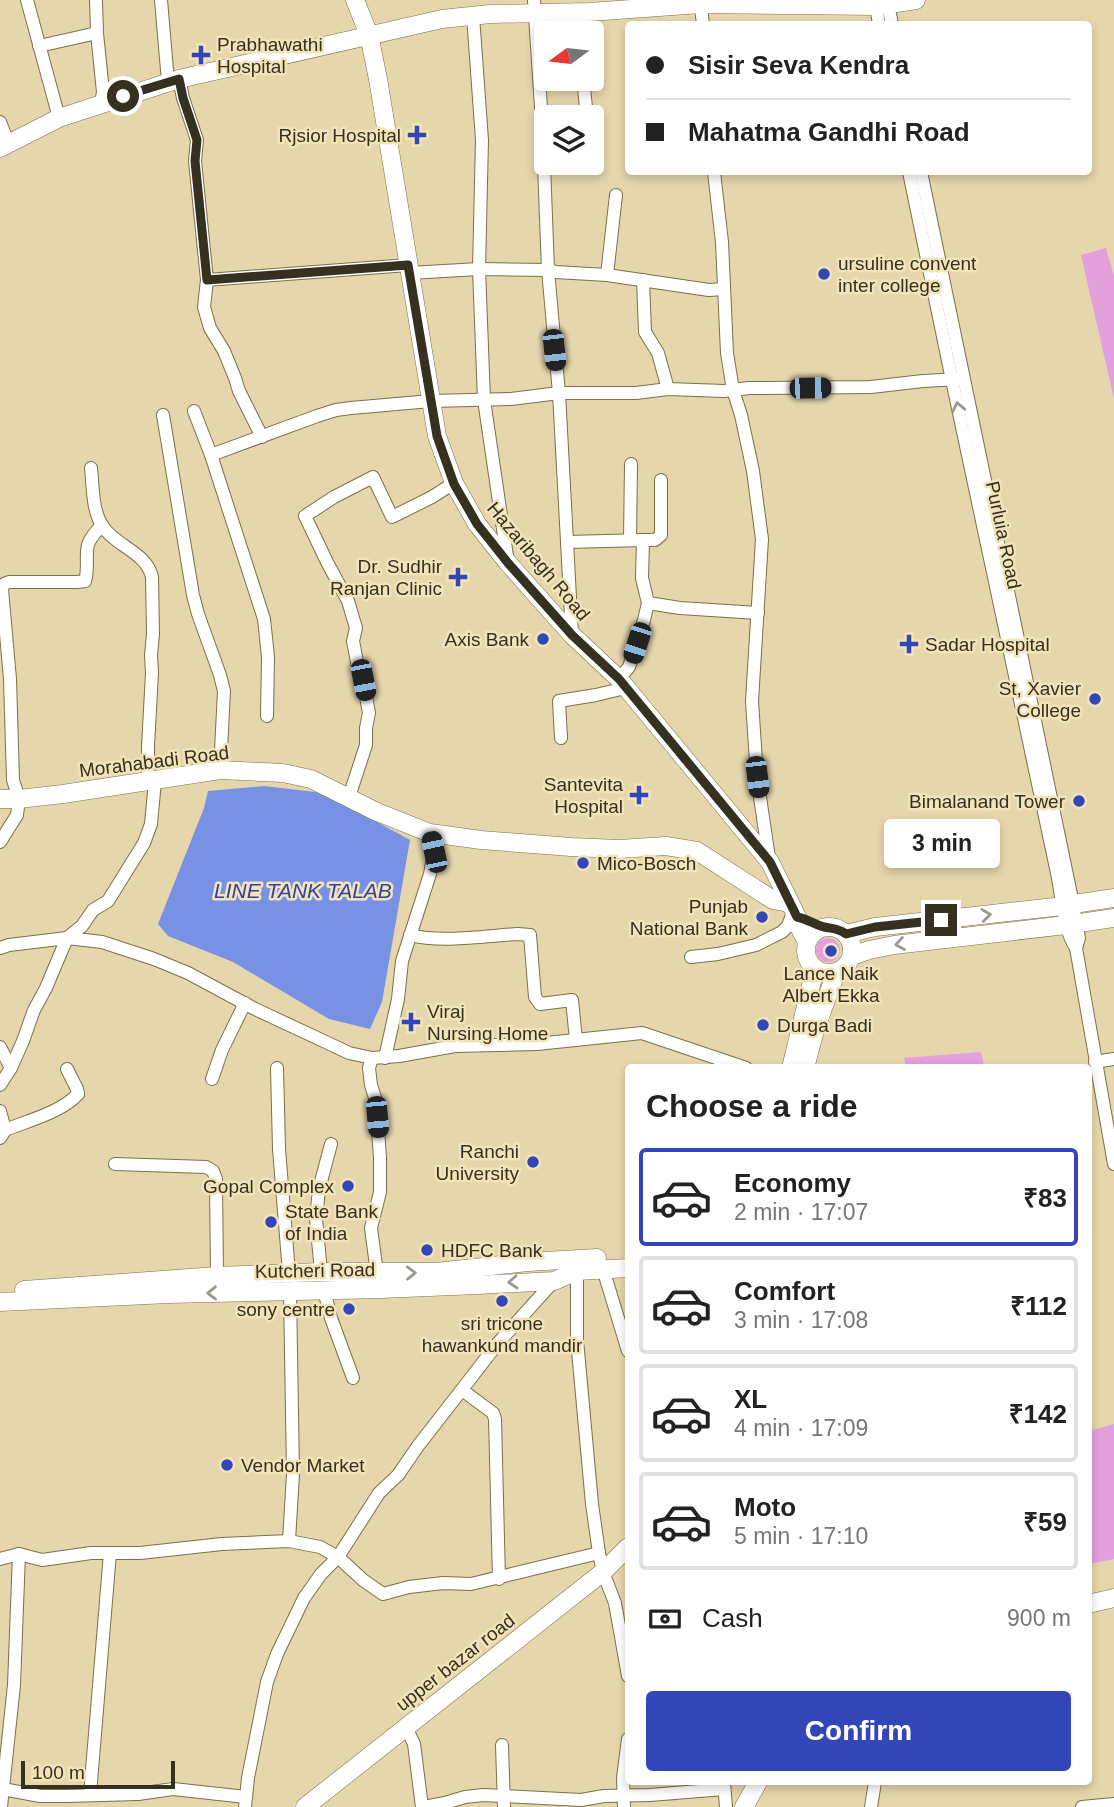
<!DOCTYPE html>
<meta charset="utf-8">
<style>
:root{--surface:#fff;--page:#f2f2f2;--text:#222;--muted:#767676;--line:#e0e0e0;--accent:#3346b8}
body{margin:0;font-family:Arial,sans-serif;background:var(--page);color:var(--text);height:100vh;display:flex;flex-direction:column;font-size:26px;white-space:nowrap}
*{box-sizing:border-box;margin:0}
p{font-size:23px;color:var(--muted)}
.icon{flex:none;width:38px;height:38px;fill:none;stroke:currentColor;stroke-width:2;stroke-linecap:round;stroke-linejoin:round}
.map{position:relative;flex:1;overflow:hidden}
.drawer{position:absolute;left:625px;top:1064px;width:467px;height:721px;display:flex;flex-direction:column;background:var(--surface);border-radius:7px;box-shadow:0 4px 10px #0003}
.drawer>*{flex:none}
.guide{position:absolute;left:625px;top:21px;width:467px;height:154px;border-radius:7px;box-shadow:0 4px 10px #0003;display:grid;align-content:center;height:154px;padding:0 21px;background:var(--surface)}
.needle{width:46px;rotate:255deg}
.fabs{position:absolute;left:534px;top:21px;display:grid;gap:14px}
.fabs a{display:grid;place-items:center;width:70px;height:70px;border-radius:7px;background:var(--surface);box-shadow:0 4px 10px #0003;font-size:35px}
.scale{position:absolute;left:21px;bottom:18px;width:154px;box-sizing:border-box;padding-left:7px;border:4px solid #363020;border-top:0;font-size:19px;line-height:24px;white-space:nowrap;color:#363020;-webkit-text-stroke:5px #f3e3b8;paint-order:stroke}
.end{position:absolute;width:32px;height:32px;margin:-16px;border:9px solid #363020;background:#fff;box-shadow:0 0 0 4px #fff}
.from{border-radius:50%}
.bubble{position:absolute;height:49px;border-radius:7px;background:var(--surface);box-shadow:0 4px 10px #0003;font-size:23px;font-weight:600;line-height:49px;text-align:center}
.car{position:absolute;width:21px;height:42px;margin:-21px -10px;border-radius:9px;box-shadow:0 0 5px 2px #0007;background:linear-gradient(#222 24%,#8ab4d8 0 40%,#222 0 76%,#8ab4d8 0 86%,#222 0)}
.guide b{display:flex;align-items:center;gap:24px;height:66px;font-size:26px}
.guide b+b{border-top:2px solid var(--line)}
.guide i{width:18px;height:18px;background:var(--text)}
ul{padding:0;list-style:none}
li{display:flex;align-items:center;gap:21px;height:98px;margin:0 14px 10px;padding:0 7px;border:4px solid var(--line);border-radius:7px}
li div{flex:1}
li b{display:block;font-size:26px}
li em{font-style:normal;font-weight:600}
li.current{border-color:var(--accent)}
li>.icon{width:63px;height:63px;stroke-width:1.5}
h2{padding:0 21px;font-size:32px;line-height:84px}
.pay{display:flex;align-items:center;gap:18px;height:77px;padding:0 21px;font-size:26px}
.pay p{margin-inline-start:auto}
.primary-button{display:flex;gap:14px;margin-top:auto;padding:14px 21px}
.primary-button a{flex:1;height:80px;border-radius:7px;background:var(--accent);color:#fff;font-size:28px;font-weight:600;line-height:80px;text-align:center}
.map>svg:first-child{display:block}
</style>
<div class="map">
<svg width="1114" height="1807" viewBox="0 0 1114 1807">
<rect width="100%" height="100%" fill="#e6d6ac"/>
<g fill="#e49fdd">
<polygon points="1106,248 1114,276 1114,399 1081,255"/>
<circle cx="828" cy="950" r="12"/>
<polygon points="981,1052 984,1067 906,1067 904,1058"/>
<polygon points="1114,1424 1114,1559 1089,1564 1089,1431"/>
</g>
<polygon fill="#7891e5" points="264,786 324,793 410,840 382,1002 370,1029 329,1019 233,962 168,936 158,924 204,808 208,791"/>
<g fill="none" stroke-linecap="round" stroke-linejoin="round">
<g stroke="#7d6f47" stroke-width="14">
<g id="street">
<polyline points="27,0 59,118"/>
<polyline points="96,0 97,33 103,92 101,103"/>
<polyline points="161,0 168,82"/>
<polyline points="534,0 543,138 548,270 559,393 572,635"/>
<polyline points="700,0 703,24"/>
<polyline points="887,0 892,24"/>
<polyline points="875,1 879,24"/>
<polyline points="577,12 579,33"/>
<polyline points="473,16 482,140 479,269 484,400 508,563"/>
<polyline points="39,46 97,33"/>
<polyline points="179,79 183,98 197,140 195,161 207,280 204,307 210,328 224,351 235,378 239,391 262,437"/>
<polyline points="583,79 587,117"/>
<polyline points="0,122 8,142"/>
<polyline points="714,172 722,242 727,353 733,390 741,415 753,471 762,539 752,701 757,777 769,858"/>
<path d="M909,172L952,380L1057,873C1062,896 1063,929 1076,948L1114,1164"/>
<polyline points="921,172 1073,904 1079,938 1076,948"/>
<polyline points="409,273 479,269 548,270 556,272 607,275 709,290 724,289"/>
<polyline points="607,275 616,195"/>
<polyline points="207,280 408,265"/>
<polyline points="643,280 645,332 658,353 668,389"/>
<polyline points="194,411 211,455 264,619 268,657 267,716"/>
<polyline points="163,415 193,595 198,614 220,675 224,691 220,770"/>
<polyline points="211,455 317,416 336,410 351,408 431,401 511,399 559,393 636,393 668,389 724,391 749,388 871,387 923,381 960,379"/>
<polyline points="630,540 631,464"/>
<polyline points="643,540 655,540 661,535 661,480"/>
<polyline points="568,542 643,540 642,578 648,603"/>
<polyline points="619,679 629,667 644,620 648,603 680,608 758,613"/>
<polyline points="561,738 559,701 596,695 625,688"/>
<polyline points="349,797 366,745 366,728 369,713 363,680 358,667 353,641 356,628 348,601 327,562 305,516 334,497 373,477 392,517 432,497 454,483"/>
<path d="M0,842L17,815L19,799L13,780L10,679L2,589L4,584L9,582H77L85,581C89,569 85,556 88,545C90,537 97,531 102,525"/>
<path d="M410,935C441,943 485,936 518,934L530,935L535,997L540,1004L572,1000L576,1040"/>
<polyline points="0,948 9,945 67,938 102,942 154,959 188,973 255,1009 330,1044 349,1053 372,1058 399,1056 455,1046 537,1044 642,1033 746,1068"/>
<polyline points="691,957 718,954 756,945 782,932 788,926 793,912"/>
<polyline points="0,1047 11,1068"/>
<polyline points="372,1058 369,1068 371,1085 376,1101 380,1158 380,1192 371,1228 377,1273"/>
<polyline points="385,1058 398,999 402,961 430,874 434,852 430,833"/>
<polyline points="1095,1062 1114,1059"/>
<polyline points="277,1068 279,1149 289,1273"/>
<polyline points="212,1079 222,1050 245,1003"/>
<path d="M0,1085L11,1068L23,1041L34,1010L46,988L67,938L82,926L93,910L108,901L144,843L151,824L155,781L148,773V746L152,673L151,655L153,634L152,577C146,552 117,547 103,527C92,511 93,486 91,468"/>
<polyline points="0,1111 5,1130 0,1138"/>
<path d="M5,1130C27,1121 62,1112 78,1094L77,1089L67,1069"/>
<polyline points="115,1164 206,1167 213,1171 216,1179 217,1276"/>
<polyline points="603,1269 628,1351"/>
<polyline points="577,1271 577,1340 592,1504 599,1553 603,1572 615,1603 628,1676"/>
<polyline points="321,1272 316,1219 319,1189 331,1144"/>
<polyline points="324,1290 331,1318 353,1378"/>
<polyline points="462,1390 493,1413 495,1419 499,1579"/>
<polyline points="289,1541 293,1474 290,1291"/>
<polyline points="0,1559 19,1554 42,1560 91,1553 140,1553 222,1544 289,1541 320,1547 338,1557 363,1580 383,1594 409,1587 443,1583 471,1584 599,1553"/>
<polyline points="406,1727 414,1744 422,1807"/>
<polyline points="502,1745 504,1807"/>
<polyline points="724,1783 726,1807"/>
<polyline points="0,1790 3,1789 40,1796 67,1796 138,1794 173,1789 246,1797"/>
<polyline points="90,1794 110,1553"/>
<polyline points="1,1807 14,1685 19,1554"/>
<polyline points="245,1807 248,1778 267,1682 277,1654 304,1598 321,1574 338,1557 379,1493 398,1475 418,1446 498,1343 554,1281"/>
<polyline points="424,1807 445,1803 465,1797 483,1795 581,1800 604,1796 650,1795 724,1789"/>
<polyline points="624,1807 623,1778 628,1739"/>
<polyline points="871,1807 875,1782"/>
<polyline points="1082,1807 1114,1804"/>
</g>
</g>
<g stroke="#7d6f47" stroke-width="19">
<g id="secondary">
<polyline points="355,0 369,35 378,79 437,436 454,483 477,524 508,563 572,635 619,679 770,862 797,917 798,925 807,942"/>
<polyline points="0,148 59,118 179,79 442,19 490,14 589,12 701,4 876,6 916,0"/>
<polyline points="0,799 19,799 63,794 220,770 283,773 311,779 377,812 430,833 481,840 571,847 619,849 666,846 697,851 773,900 789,903"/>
<circle cx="829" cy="950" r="23"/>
<polyline points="846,934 875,927 1054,907 1114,898"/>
<polyline points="852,956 869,950 894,945 1066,925 1114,918"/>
<polyline points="791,1068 815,969"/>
<polyline points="805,1068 815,1030 836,973"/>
<polyline points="24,1290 217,1276 321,1272 436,1272 528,1262 597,1258"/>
<polyline points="0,1302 168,1294 381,1289 477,1285 554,1281 577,1271 628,1268"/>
<polyline points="1088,1604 1114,1598"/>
<polyline points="305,1807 603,1572 628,1547"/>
<polyline points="744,1807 758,1782"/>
</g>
</g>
<use href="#street" stroke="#fff" stroke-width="12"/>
<use href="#secondary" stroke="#fff" stroke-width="18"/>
</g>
<defs><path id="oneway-chevron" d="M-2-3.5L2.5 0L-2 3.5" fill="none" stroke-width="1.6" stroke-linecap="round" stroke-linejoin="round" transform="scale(1.75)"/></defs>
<g stroke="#9a9890">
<use href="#oneway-chevron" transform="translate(958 407) rotate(-102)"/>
<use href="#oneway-chevron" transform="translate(986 915) rotate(-7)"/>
<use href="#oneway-chevron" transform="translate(900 944) rotate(171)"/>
<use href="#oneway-chevron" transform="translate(411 1273) rotate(-1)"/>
<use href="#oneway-chevron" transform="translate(513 1282) rotate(177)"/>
<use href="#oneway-chevron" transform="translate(212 1293) rotate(179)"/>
</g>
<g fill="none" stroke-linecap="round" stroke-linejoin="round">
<path stroke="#363020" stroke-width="9" d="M123,96L179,79L183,98L197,140L195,161L207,280L408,265L437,436L454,484L469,510L477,524L508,563L572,635L619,679L770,862L797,917C807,919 816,925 824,927C833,929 838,928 846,934L875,927L941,920"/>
</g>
<g fill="#3346b8" stroke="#f3e3b8" stroke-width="2.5">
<path d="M197.5 44.5h7v7h7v7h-7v7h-7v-7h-7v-7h7z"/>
<path d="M413.5 124.5h7v7h7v7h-7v7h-7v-7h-7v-7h7z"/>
<circle cx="824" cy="274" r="7"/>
<path d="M454.5 566.5h7v7h7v7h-7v7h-7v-7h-7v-7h7z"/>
<circle cx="543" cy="639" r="7"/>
<path d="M905.5 633.5h7v7h7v7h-7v7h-7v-7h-7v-7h7z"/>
<circle cx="1095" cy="699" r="7"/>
<path d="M635.5 784.5h7v7h7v7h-7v7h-7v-7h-7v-7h7z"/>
<circle cx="1079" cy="801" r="7"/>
<circle cx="583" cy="863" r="7"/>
<circle cx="762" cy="917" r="7"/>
<circle cx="831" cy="951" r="7"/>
<path d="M407.5 1011.5h7v7h7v7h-7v7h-7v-7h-7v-7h7z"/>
<circle cx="763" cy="1025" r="7"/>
<circle cx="533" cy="1162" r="7"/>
<circle cx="348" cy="1186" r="7"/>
<circle cx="271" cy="1222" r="7"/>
<circle cx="427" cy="1250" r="7"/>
<circle cx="502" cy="1301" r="7"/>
<circle cx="349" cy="1309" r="7"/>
<circle cx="227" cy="1465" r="7"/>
</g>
<g text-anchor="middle" stroke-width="5" stroke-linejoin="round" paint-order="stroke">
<g font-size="19" fill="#363020" stroke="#f3e3b8" text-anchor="end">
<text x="217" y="51" text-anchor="start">Prabhawathi<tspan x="217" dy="22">Hospital</tspan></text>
<text x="401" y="142">Rjsior Hospital</text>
<text x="838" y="270" text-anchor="start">ursuline convent<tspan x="838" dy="22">inter college</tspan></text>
<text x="442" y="573">Dr. Sudhir<tspan x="442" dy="22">Ranjan Clinic</tspan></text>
<text x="529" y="646">Axis Bank</text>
<text x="925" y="651" text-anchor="start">Sadar Hospital</text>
<text x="1081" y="695">St, Xavier<tspan x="1081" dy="22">College</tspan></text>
<text x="623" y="791">Santevita<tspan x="623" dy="22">Hospital</tspan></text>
<text x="1065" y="808">Bimalanand Tower</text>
<text x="597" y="870" text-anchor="start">Mico-Bosch</text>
<text x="748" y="913">Punjab<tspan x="748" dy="22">National Bank</tspan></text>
<text x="831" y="980" text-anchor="middle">Lance Naik<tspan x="831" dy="22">Albert Ekka</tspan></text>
<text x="427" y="1018" text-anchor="start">Viraj<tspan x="427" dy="22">Nursing Home</tspan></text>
<text x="777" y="1032" text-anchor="start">Durga Badi</text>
<text x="519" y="1158">Ranchi<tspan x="519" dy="22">University</tspan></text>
<text x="334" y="1193">Gopal Complex</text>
<text x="285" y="1218" text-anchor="start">State Bank<tspan x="285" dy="22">of India</tspan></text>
<text x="441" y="1257" text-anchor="start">HDFC Bank</text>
<text x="335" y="1316">sony centre</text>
<text x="502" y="1330" text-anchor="middle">sri tricone<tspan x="502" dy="22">hawankund mandir</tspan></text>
<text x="241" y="1472" text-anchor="start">Vendor Market</text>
</g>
<g font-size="19" fill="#363020" stroke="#f3e3b8">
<text transform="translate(1004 535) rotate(78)" y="7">Purluia Road</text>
<text transform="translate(539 561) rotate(50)" y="7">Hazaribagh Road</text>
<text transform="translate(154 761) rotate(-7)" y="7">Morahabadi Road</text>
<text transform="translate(315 1270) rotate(-1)" y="7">Kutcheri Road</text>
<text transform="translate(455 1662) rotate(-38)" y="7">upper bazar road</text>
</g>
<g font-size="21" font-style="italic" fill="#3042a4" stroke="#f3e3b8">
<text x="303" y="898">LINE TANK TALAB</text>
</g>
</g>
</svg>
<div class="fabs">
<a><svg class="needle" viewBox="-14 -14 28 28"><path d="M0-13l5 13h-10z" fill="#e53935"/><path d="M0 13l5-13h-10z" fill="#767676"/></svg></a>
<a><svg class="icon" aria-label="layers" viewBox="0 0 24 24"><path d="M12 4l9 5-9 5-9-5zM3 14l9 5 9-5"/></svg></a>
</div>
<div class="scale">100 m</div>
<i class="end from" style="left:123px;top:96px"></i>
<i class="end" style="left:941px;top:920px"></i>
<div class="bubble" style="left:884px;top:819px;width:116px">3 min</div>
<i class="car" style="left:554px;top:350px;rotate:174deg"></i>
<i class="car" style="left:810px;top:388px;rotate:89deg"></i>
<i class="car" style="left:637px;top:643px;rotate:198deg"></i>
<i class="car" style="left:363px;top:680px;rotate:169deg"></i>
<i class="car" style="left:757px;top:777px;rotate:173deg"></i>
<i class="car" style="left:434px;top:852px;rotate:348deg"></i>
<i class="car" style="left:377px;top:1117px;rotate:175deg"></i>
<div class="guide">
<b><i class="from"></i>Sisir Seva Kendra</b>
<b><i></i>Mahatma Gandhi Road</b>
</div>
<section class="drawer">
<h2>Choose a ride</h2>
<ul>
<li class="current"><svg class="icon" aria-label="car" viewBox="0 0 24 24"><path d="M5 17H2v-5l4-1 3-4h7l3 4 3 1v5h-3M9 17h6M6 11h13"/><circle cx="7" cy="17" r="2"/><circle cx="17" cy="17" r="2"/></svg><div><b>Economy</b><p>2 min · 17:07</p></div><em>₹83</em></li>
<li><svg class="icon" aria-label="car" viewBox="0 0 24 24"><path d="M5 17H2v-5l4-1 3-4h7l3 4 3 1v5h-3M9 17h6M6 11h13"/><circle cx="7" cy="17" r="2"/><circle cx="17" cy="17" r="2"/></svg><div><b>Comfort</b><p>3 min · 17:08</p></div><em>₹112</em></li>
<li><svg class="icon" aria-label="car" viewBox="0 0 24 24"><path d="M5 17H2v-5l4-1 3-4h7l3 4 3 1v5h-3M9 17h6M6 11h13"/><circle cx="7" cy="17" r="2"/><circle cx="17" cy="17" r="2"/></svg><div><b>XL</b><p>4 min · 17:09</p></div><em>₹142</em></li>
<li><svg class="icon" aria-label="car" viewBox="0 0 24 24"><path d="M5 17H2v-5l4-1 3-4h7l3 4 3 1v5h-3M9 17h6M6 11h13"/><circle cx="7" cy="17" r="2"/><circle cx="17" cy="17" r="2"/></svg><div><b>Moto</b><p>5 min · 17:10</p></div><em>₹59</em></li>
</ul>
<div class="pay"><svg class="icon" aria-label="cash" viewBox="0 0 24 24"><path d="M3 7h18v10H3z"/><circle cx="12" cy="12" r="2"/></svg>Cash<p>900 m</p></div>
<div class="primary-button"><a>Confirm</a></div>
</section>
</div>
